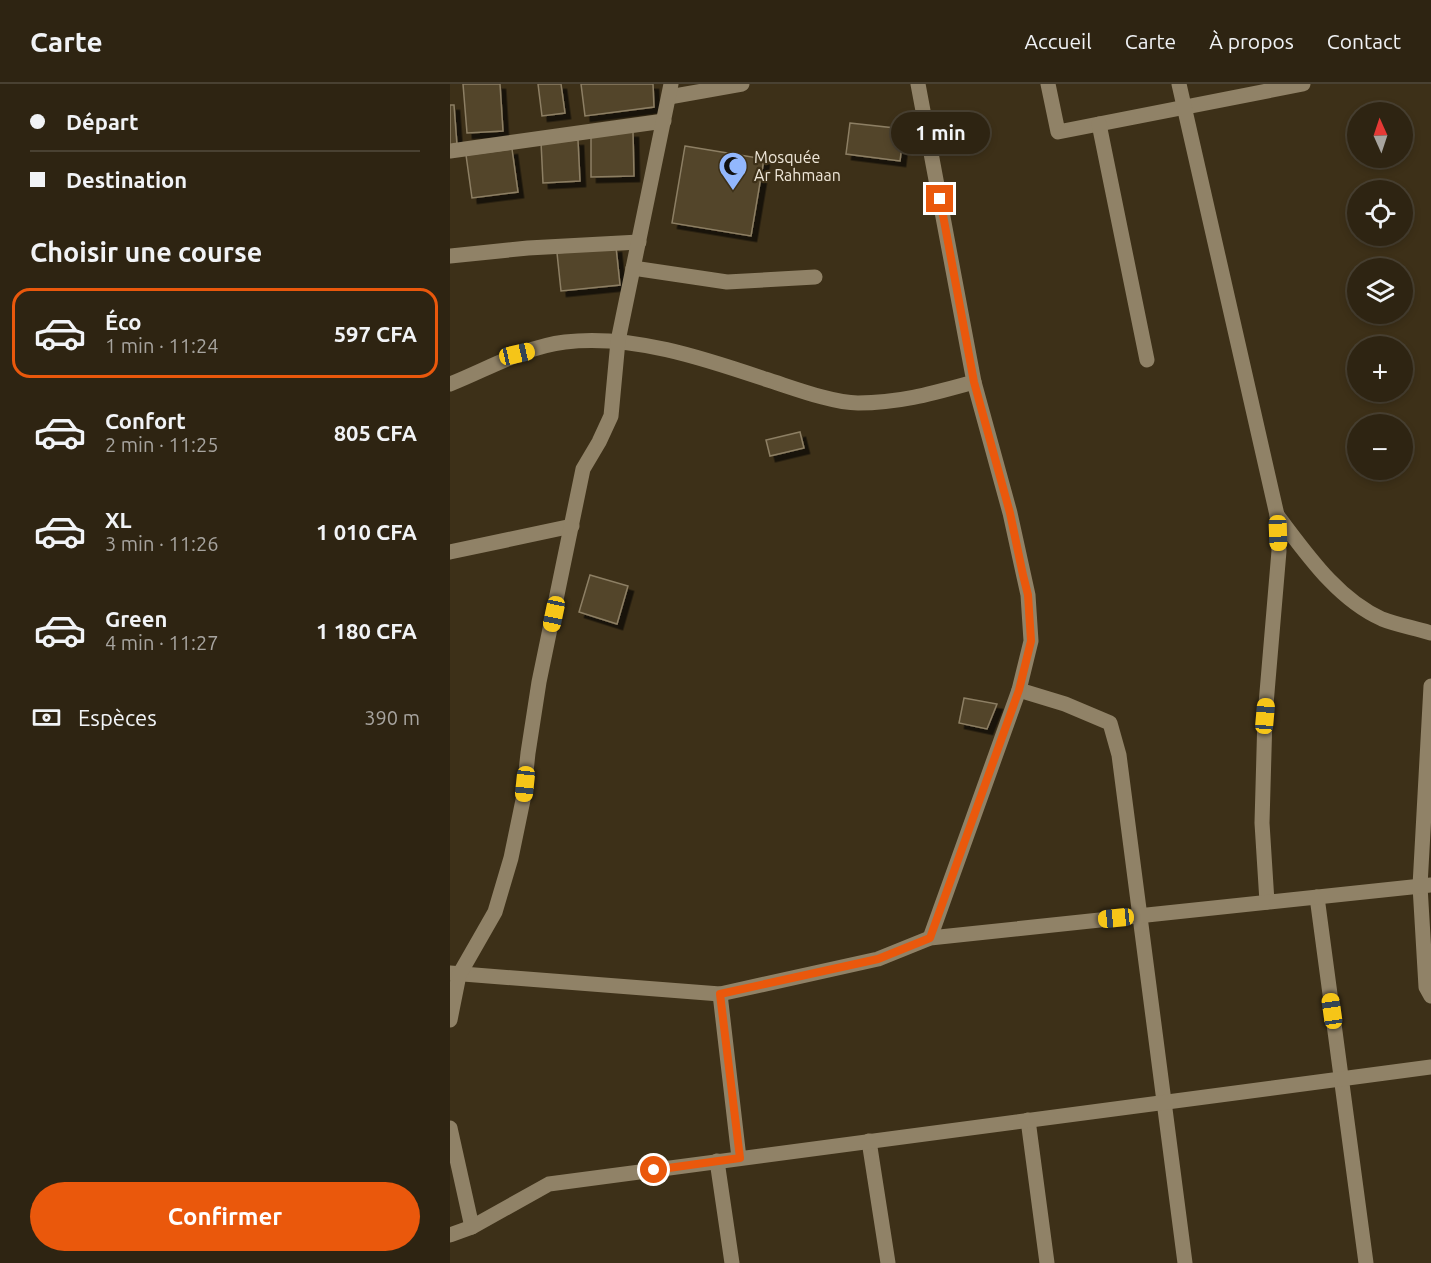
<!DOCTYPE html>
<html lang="fr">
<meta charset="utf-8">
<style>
:root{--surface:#2e2412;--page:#3a3020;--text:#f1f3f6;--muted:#a7a49f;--line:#494132;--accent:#ea580c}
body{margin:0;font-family:Ubuntu,sans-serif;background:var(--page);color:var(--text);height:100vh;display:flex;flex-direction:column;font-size:22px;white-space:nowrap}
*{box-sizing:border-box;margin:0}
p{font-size:20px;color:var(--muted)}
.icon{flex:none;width:33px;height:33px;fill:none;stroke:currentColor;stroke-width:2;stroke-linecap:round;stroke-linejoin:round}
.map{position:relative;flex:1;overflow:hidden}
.drawer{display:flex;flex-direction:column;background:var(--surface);width:450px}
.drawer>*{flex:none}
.banner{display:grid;align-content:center;height:132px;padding:0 30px;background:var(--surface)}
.needle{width:39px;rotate:357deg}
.controls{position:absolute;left:897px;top:18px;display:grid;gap:12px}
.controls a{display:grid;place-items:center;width:66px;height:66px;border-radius:50%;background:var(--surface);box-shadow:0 3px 9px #0003,0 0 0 2px var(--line);font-size:30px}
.end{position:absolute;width:27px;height:27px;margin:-14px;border:8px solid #ea580c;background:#fff;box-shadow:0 0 0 3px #fff}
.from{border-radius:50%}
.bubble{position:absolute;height:42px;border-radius:21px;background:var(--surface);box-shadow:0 3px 9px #0003,0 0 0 2px var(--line);font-size:20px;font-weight:600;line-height:42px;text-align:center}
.car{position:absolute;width:18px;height:36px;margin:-18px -9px;border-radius:8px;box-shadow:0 0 4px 2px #0007;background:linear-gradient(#f5c518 24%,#345 0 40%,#f5c518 0 76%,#345 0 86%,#f5c518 0)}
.banner b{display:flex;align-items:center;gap:21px;height:57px;font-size:22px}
.banner b+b{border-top:2px solid var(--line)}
.banner i{width:15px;height:15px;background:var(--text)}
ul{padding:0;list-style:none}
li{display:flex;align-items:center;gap:18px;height:90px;margin:0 12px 9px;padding:0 18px;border:3px solid transparent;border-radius:18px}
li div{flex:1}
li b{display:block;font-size:22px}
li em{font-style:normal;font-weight:600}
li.active{border-color:var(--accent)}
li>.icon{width:54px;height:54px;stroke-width:1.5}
h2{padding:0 30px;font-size:27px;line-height:72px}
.pay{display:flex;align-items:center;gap:15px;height:66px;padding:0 30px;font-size:22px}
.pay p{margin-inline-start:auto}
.action{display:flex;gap:12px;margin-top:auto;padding:12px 30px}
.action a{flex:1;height:69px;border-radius:36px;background:var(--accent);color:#fff;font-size:24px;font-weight:600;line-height:69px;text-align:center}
header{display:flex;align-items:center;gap:36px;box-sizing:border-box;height:84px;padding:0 30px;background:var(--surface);border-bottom:2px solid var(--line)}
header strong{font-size:28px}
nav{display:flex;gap:33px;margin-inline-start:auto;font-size:21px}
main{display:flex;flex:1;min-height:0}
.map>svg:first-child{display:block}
</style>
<header>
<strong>Carte</strong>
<nav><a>Accueil</a><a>Carte</a><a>À propos</a><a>Contact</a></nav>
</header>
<main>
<section class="drawer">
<div class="banner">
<b><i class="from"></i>Départ</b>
<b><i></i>Destination</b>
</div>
<h2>Choisir une course</h2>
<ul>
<li class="active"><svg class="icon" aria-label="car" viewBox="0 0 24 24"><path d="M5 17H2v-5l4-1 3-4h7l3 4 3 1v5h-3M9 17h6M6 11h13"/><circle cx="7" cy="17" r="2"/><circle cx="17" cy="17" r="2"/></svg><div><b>Éco</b><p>1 min · 11:24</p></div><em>597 CFA</em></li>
<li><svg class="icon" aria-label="car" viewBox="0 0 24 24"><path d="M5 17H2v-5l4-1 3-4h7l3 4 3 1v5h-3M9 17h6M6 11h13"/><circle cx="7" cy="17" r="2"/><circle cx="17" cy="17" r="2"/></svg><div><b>Confort</b><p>2 min · 11:25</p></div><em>805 CFA</em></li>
<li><svg class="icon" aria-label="car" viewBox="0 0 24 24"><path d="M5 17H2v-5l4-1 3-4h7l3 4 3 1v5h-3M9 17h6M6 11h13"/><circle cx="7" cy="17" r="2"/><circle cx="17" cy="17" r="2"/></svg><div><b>XL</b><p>3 min · 11:26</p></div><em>1 010 CFA</em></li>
<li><svg class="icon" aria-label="car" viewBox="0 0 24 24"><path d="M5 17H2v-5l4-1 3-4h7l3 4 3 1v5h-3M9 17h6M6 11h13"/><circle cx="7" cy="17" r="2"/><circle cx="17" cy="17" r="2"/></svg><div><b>Green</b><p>4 min · 11:27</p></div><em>1 180 CFA</em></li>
</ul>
<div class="pay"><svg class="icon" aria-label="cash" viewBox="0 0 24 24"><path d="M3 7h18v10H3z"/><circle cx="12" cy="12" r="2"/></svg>Espèces<p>390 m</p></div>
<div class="action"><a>Confirmer</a></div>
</section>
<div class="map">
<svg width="981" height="1179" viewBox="0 0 981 1179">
<defs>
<filter id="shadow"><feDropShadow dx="5.5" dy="5.5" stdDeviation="0" flood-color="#0009"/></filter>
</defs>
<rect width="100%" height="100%" fill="#3d3018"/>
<g fill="#52452c" stroke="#8d7f64" stroke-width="1.5" filter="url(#shadow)">
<polygon points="13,0 50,0 53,47 17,49"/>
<polygon points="88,0 111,0 115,29 92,32"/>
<polygon points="131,0 203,0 204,23 135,32"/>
<polygon points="0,21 4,21 7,61 0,61"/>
<polygon points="400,39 454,45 450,77 396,70"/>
<polygon points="141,48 183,48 184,92 141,93"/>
<polygon points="128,56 130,97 93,99 91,58"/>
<polygon points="235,62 314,75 301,152 222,139"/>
<polygon points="62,65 68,108 22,114 16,71"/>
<polygon points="166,163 170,201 111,207 107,169"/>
<polygon points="350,348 354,364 320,372 316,356"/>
<polygon points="140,491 178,502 167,540 129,528"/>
<polygon points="514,614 547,620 537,645 509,639"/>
</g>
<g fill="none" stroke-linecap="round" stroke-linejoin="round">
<g stroke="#908267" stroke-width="15">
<polyline points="468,0 524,298 560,429 578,511 581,557 569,606 615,620 660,639 669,671 735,1179"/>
<polyline points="598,0 608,48 853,0"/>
<polyline points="729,0 827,431 829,467 815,632 812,739 817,818"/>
<polyline points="219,13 292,0"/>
<polyline points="649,40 697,276"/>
<polyline points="0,67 214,37"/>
<polyline points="0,172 78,164 189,158"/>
<polyline points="183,184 277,198 365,193"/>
<path d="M0,300C38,285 74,263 115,258C181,250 253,274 315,295C341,303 382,319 408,319C451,319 484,309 524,298"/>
<path d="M827,431C856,469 887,515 932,535C947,541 965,544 981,549"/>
<polyline points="0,468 122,442"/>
<polyline points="981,602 970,802 976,903 981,912"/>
<polyline points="867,813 916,1179"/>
<polyline points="480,854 569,606"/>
<polyline points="0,889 270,910 428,875 480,854 981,801"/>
<polyline points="270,910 289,1074"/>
<polyline points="0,936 9,891 45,828 61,774 73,716 78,669 89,598 133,385 149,358 161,332 168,257 221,0"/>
<polyline points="578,1036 597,1179"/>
<polyline points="0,1044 22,1143"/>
<polyline points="419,1057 438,1179"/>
<polyline points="267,1077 282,1179"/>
<polyline points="0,1151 22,1143 99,1100 981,983"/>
</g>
</g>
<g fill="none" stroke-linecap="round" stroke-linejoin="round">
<polyline stroke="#ea580c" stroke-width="8" points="204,1086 290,1074 270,910 428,875 480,854 569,606 581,557 578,511 573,491 560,429 524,298 490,115"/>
</g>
<defs>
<g id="mosque-pin" transform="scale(1.5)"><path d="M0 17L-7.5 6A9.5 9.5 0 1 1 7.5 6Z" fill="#92b7fd" stroke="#3d3018"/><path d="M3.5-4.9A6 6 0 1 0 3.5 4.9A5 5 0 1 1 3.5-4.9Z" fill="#111"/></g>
</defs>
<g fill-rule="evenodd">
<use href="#mosque-pin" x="283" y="82"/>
</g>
<g text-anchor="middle" stroke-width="4.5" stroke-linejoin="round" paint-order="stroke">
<g font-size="16" fill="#eee6d8" stroke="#3d3018" text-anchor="start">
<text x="304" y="79">Mosquée<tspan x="304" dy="18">Ar Rahmaan</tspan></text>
</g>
</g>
</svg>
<div class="controls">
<a><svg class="needle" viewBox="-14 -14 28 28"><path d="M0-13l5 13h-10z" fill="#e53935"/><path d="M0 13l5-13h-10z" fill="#a7a49f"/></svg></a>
<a><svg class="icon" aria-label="locate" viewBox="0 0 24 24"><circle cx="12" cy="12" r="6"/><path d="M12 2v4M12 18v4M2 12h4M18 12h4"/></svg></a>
<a><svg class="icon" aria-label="layers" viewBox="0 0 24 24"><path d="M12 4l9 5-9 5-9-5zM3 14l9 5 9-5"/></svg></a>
<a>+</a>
<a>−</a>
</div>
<i class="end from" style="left:204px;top:1086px"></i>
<i class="end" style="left:490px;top:115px"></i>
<div class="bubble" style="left:441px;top:28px;width:99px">1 min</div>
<i class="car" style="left:67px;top:270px;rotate:77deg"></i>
<i class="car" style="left:828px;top:449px;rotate:178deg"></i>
<i class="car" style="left:104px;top:530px;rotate:192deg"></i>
<i class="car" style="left:815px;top:632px;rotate:5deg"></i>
<i class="car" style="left:75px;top:700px;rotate:186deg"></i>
<i class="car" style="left:666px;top:834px;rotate:264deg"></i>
<i class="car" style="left:882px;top:927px;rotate:352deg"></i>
</div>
</main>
